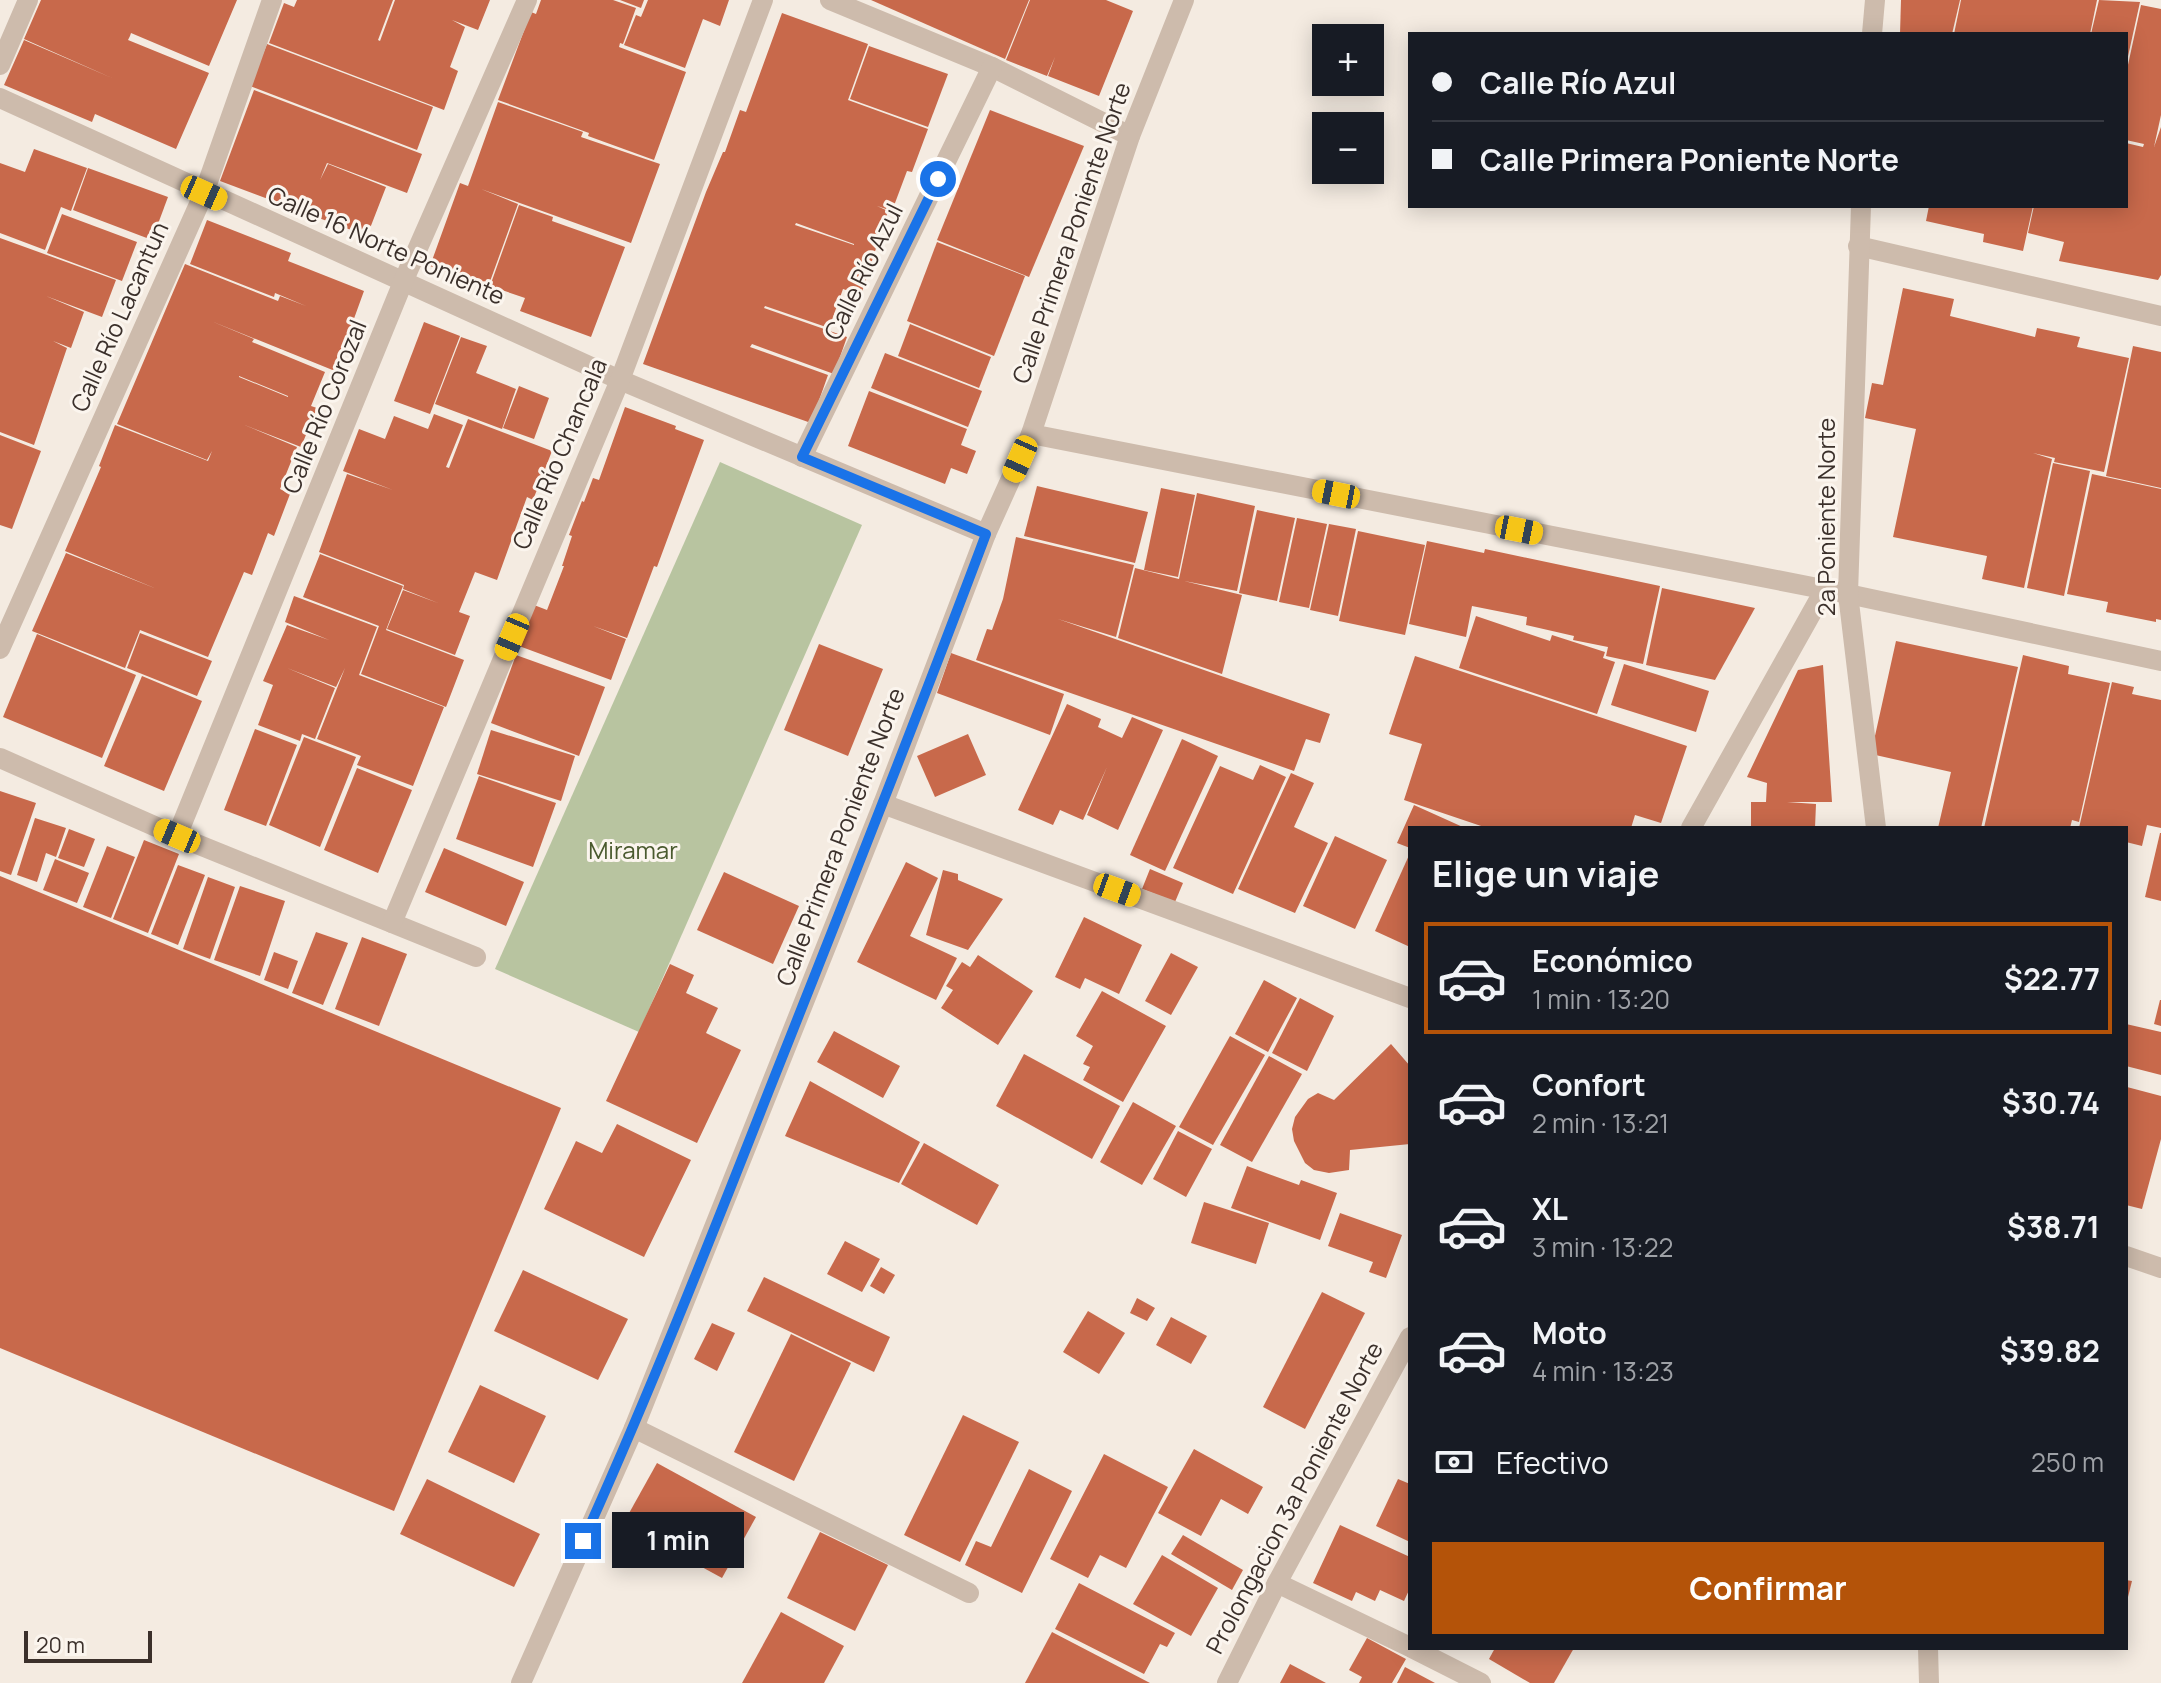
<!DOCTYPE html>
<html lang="es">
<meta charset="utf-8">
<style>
:root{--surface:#171b24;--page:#20242c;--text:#f1f3f6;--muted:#9ea1a6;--line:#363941;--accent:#b45309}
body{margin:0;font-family:Manrope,sans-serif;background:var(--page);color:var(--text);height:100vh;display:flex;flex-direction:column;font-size:30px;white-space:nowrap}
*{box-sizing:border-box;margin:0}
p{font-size:26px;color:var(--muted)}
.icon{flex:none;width:44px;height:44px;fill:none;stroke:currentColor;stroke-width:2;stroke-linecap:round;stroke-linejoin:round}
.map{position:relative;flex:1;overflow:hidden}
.panel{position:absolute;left:1408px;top:826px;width:720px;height:824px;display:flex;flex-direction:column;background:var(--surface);border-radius:0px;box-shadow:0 4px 20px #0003}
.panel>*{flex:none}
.guide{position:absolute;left:1408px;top:32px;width:720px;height:176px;border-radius:0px;box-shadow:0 4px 20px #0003;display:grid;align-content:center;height:176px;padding:0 24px;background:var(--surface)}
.buttons{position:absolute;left:1312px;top:24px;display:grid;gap:16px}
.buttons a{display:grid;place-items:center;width:72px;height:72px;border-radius:0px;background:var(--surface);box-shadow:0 4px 20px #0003;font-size:40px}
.scale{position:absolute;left:24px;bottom:20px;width:128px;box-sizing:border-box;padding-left:8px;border:4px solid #3b302b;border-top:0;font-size:22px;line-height:28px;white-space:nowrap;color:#3b302b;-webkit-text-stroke:6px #fbf5ee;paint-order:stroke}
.end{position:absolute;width:36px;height:36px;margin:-18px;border:10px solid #1a73e8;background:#fff;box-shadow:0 0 0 4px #fff}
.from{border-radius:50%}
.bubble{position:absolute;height:56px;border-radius:0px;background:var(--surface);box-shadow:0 4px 20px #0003;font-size:26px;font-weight:700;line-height:56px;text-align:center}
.car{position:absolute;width:24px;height:48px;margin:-24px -12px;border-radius:10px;box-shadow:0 0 6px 2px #0007;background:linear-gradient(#f5c518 24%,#345 0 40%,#f5c518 0 76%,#345 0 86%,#f5c518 0)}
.guide b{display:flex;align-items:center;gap:28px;height:76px;font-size:30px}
.guide b+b{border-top:2px solid var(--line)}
.guide i{width:20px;height:20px;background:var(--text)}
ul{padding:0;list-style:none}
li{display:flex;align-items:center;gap:24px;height:112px;margin:0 16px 12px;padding:0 8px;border:4px solid transparent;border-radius:0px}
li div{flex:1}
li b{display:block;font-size:30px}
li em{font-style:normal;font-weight:700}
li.current{border-color:var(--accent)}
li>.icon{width:72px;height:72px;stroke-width:1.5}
h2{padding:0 24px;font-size:36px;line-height:96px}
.pay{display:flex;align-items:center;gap:20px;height:88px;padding:0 24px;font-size:30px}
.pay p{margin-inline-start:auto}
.button{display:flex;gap:16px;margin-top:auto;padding:16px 24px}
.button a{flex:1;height:92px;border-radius:0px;background:var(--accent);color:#fff;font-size:32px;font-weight:700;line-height:92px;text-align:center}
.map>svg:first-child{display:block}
</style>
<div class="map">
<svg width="2161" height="1683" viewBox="0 0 2161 1683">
<rect width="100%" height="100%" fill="#f4ebe1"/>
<polygon fill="#b8c4a0" points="720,462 862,525 639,1032 495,969"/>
<g fill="#c8694b" fill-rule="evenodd">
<polygon points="41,0 237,0 209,66 131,33 130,36 128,40 209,73 176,149 95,114 92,122 4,85 24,40 112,78 24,39"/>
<polygon points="297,0 393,0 378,40 380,41 395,0 490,0 478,30 452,20 465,27 450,67 458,71 444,110 269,43 284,3 294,7"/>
<polygon points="541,0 613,0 636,8 623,44 620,43 619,47 686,72 654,160 588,136 589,133 498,100 531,12 536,14"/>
<polygon points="620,0 644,0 641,8"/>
<polygon points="648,0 729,0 720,26 703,19 685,68 624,45 636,15 641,17"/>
<polygon points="871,0 1029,0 1005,59"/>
<polygon points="1030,0 1106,0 1133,11 1099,96 1048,76 1055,57 1047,76 1006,60"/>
<polygon points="1901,0 1960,0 1952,34 1900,34"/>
<polygon points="1961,0 2097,0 2090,34 1954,34"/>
<polygon points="2099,0 2140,2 2127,61 2126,34 2091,34"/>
<polygon points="2141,5 2161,9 2161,115 2154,147 2161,127 2161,275 2158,280 2059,261 2064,242 2028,233 2034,206 2126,206 2126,143 2143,147 2144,144 2126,140 2126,74"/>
<path d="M782,13L868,44L848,100L928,129L912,172L907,171L892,211L877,206L888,211L861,295L843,289L829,328L765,306L764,308L847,337L834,374L752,344L750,347L828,375L811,423L643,364L706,192L723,152H725L740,110L746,112ZM796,223L854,244V245L795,225Z"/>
<polygon points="267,44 433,107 417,150 250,86"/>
<polygon points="869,46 948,74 928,127 850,99"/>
<polygon points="254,90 422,154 407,193 327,163 320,180 328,164 386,187 367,236 220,181"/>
<polygon points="498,102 583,132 581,137 660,164 631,243 481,189 518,204 488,287 430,266 460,183 468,186"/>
<polygon points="990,110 1084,146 1029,277 937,240"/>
<polygon points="34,149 87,168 71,211 61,207 45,250 0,233 0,163 25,172"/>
<polygon points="88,168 168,197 152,240 73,210"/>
<polygon points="519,205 553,217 552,221 625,247 591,337 520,311 525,298 490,286"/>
<polygon points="1929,206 2033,206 2023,251 1983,242 1984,234 1926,221"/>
<polygon points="62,214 137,242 122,281 47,253"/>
<path d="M207,220L291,253L288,261L364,291L335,371L211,321L254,339L252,342L325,372L311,406L317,408L301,447L242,424L297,447L280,489L290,494L274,536L268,533L252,575L244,572L208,657L140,630L125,668L32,631L66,553L157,589L65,551L101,467L99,466L115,425L208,461L212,451L207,460L117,424L185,264L278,301L280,296L306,306L275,293L274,297L190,264ZM239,376L288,396V397L239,377Z"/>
<polygon points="0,238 116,280 102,317 46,296 84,312 71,348 53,341 67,348 34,445 0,432"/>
<polygon points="937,242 1025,276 994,356 907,321"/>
<polygon points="1903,288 1954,299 1950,316 2035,337 2037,328 2080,337 2077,347 2129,358 2104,472 2054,462 2055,458 2033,453 2052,459 2024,588 1982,579 1987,556 1893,537 1916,429 1865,418 1872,383 1883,385"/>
<polygon points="424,322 460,336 430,414 394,401"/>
<polygon points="910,324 991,357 979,388 898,356"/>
<polygon points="461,337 487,346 476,373 516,389 502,429 435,404"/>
<polygon points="2133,346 2161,352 2161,488 2106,476"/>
<polygon points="885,353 982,391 968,427 871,388"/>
<polygon points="519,386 549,398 534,439 503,428"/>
<polygon points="869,391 967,429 961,445 976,451 967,474 951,468 945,484 848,446"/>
<polygon points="625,407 676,426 675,429 704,440 657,567 654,566 627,638 593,626 626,639 611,680 519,646 534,605 547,610 564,566 562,566 572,536 569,535 582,501 584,502 593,478 599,480"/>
<polygon points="434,414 463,425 446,467 449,468 468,419 552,451 533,500 527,497 497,580 475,572 459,612 470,616 455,655 387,629 403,590 438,603 403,589 404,585 319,552 347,474 393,490 343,471 359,429 385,439 394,416 428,429"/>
<polygon points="0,435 41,451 12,529 0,525"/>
<polygon points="2053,463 2090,471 2064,596 2027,588"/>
<polygon points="2092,474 2161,489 2161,620 2156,619 2156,622 2106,612 2108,602 2067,594"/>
<polygon points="1037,486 1148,512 1135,563 1024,536"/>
<polygon points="1161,488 1195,495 1178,577 1144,570"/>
<polygon points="1197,493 1255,506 1237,591 1184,581 1242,595 1222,674 1118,638 1135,568 1179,579"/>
<polygon points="1257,510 1295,518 1277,601 1239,593"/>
<polygon points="1297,518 1327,524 1309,608 1279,602"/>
<polygon points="1329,524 1356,529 1338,616 1310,610"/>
<polygon points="1358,531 1425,545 1405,635 1339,621"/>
<polygon points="1016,537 1134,565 1116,637 1058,619 1330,714 1320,743 1306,739 1294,771 976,660 987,629 992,630 1003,599"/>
<polygon points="1427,541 1484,553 1485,549 1660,586 1643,664 1606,656 1608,647 1573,640 1574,636 1526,625 1527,617 1472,606 1466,637 1409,624"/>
<polygon points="320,554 403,586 386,630 464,660 446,707 361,674 379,626 303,597"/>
<polygon points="1662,588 1755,608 1715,680 1646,665"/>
<polygon points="294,596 377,627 359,675 444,707 413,786 357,765 361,756 317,739 345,668 336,687 287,668 335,688 315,739 302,734 300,741 258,725 273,685 263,681 287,625 329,640 285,622"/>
<polygon points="1476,616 1550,641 1552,635 1605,652 1603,658 1615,662 1597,714 1459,668"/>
<polygon points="140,633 212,661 197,696 127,668"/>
<polygon points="37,634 136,675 102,758 3,717"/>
<polygon points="1896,641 2018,667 1981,828 1938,828 1951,772 1871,754"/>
<polygon points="819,644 883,669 848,756 784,730"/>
<polygon points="951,653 1064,694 1050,735 937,693"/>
<polygon points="516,655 605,687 579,756 491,723"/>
<polygon points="2023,655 2069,666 2068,674 2110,683 2079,822 2072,820 2070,828 1984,828"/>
<polygon points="1415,656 1687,746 1661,823 1635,815 1631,828 1487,828 1404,800 1422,744 1389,734"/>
<polygon points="1624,664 1709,691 1696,732 1611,705"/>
<polygon points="1823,665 1832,802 1787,802 1816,804 1815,828 1751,828 1751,802 1766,802 1767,783 1747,777 1798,670"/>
<polygon points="142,676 202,701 164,791 104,766"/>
<polygon points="2112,682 2134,687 2132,694 2161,700 2161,828 2147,825 2142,846 2126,842 2126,828 2079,828"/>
<polygon points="1067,704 1101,719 1098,727 1122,738 1132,717 1163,730 1118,830 1087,815 1107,767 1083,820 1060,810 1053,825 1018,810"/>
<polygon points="255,729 297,745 266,826 224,810"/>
<polygon points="491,730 575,756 561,801 477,774"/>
<polygon points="968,734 986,775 935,797 917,756"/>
<polygon points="304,737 356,757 320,847 269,825"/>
<polygon points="1182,739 1218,756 1165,871 1130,855"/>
<polygon points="1260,765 1286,777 1233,894 1173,868 1220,766 1253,780"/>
<polygon points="357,768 412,790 378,873 324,850"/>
<polygon points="1291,773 1314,783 1294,827 1328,843 1295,913 1238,889"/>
<polygon points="479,776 556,803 533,867 456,839"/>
<polygon points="0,791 36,803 11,875 0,871"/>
<polygon points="1414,805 1465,828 1410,828 1410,848 1397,843"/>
<polygon points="35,818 66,828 56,857 46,853 37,882 17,875"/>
<polygon points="69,829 95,839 84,867 58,858"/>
<polygon points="2160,833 2161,833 2161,901 2145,897"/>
<polygon points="1335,836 1387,860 1355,929 1303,906"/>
<polygon points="144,840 179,854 148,933 113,919"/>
<polygon points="107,846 135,857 111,918 83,907"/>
<polygon points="444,848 524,882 506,926 425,892"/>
<polygon points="1410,853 1410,947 1375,931"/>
<polygon points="55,859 89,873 77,903 43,890"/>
<polygon points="906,862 938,878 910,936 957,958 936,1000 857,962"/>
<polygon points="178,865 205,875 178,945 151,934"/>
<polygon points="1150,869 1183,883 1175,902 1142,889"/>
<polygon points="943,870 958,874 958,880 1003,899 968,950 926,935"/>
<polygon points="724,872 799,906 773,964 697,930"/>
<polygon points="0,876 561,1108 394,1511 0,1348"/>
<polygon points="208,877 235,887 210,959 183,949"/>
<polygon points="240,886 285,901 260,976 214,960"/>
<polygon points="1084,917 1142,945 1119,994 1085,978 1080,989 1055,977"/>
<polygon points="316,932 348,943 323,1005 292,993"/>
<polygon points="362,937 407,954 379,1026 335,1009"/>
<polygon points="274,952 298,961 288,989 264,980"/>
<polygon points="1171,953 1198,967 1171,1015 1145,1001"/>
<polygon points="978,955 1033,991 998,1045 941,1008 953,990 946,986 962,962 970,967"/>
<polygon points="670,964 694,975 686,993 718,1008 706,1033 741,1050 697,1143 606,1101"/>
<polygon points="1264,980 1297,998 1268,1052 1235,1034"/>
<polygon points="1102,991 1166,1026 1123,1102 1083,1080 1090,1067 1083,1064 1093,1046 1076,1036"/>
<polygon points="1300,998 1334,1016 1307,1071 1272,1053"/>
<polygon points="2160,1000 2161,1000 2161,1026 2154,1024"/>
<polygon points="2126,1024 2161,1032 2161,1075 2126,1066"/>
<polygon points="834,1031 900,1066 883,1098 817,1062"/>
<polygon points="1230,1036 1265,1055 1213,1145 1179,1127"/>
<polygon points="1391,1044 1410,1066 1410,1144 1350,1150 1349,1170 1329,1173 1314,1170 1305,1163 1294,1141 1292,1129 1295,1117 1308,1099 1318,1093 1334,1100"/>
<polygon points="1024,1054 1120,1106 1092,1159 996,1106"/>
<polygon points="1269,1056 1302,1074 1252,1162 1220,1145"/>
<polygon points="810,1081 920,1142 899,1183 785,1136"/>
<polygon points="2127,1087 2161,1096 2161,1139 2142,1209 2126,1205"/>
<polygon points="1133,1102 1176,1126 1142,1185 1100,1162"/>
<polygon points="617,1124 691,1160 644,1257 544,1209 576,1141 602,1153"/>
<polygon points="1178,1131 1212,1149 1186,1197 1153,1179"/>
<polygon points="924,1143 999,1185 977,1225 901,1184"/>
<polygon points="1247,1166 1299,1185 1301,1180 1337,1193 1320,1240 1231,1208"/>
<polygon points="1204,1202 1269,1223 1256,1264 1191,1243"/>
<polygon points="1340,1213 1402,1235 1386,1278 1369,1272 1373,1262 1328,1246"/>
<polygon points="845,1241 880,1259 862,1292 827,1274"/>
<polygon points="881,1267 895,1275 884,1294 870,1286"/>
<polygon points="523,1270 628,1319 598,1380 494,1331"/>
<polygon points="764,1277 890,1337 874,1372 747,1311"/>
<polygon points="1322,1292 1365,1313 1305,1429 1263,1407"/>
<polygon points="1137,1298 1155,1308 1147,1321 1130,1313"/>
<polygon points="1088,1311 1125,1333 1099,1374 1063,1352"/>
<polygon points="1171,1317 1207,1336 1191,1364 1156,1345"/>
<polygon points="712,1323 735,1333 717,1371 694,1359"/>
<polygon points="791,1334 851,1363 794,1481 734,1452"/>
<polygon points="480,1385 546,1416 514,1483 448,1452"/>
<polygon points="963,1415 1019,1442 960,1562 904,1535"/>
<polygon points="1194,1449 1263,1487 1248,1514 1221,1499 1201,1536 1158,1513"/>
<polygon points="1104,1454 1168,1487 1126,1568 1100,1555 1088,1578 1050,1559"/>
<polygon points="657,1463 756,1517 722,1578 623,1524"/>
<polygon points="1029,1469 1072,1491 1022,1593 965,1565 976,1541 991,1547"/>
<polygon points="427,1479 540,1534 514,1587 400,1534"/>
<polygon points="1398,1479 1410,1484 1410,1542 1376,1526"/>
<polygon points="1340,1525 1410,1557 1410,1588 1404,1601 1380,1590 1375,1601 1356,1592 1352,1601 1313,1583"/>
<polygon points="820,1532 888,1565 855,1631 787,1598"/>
<polygon points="1183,1535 1243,1570 1232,1590 1171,1554"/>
<polygon points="1162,1555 1218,1588 1191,1636 1133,1604"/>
<polygon points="2126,1580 2132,1581 2127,1601 2126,1601"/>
<polygon points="1079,1583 1175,1633 1167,1647 1160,1644 1144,1674 1055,1629"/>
<polygon points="781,1612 844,1646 824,1683 742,1683"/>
<polygon points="1052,1632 1150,1683 1025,1683"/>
<polygon points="1367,1638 1406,1659 1392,1683 1359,1683 1362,1677 1349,1670"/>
<polygon points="1495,1648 1574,1648 1554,1683 1530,1683 1489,1659"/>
<polygon points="1290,1664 1326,1683 1280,1683"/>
<polygon points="1405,1667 1435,1683 1397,1683"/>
</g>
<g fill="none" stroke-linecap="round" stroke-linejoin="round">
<g stroke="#cdbbac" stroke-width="20">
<polyline points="830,0 992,67 1130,136"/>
<polyline points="0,65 28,0"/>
<polyline points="0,98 620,380 986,534"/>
<polyline points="1858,246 2161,316"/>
<polyline points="1031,434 1848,594 2161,661"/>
<polyline points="802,457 992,67"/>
<polyline points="0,649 204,193 272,0"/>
<polyline points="0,758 177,836 476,957"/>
<polyline points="883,804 986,534 1031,434 1130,136 1184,0"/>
<polyline points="1691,828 1825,589"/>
<polyline points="177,836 403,282 527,0"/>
<polyline points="392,923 620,380 763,0"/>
<polyline points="634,1428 969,1593"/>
<polyline points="1277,1583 1410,1647"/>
<polyline points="1412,1648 1481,1683"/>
<polyline points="1227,1683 1277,1583 1410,1337"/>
</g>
<g stroke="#cdbbac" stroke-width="20">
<polyline points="1872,34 1875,0"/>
<polyline points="1861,206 1848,594 1876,828"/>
<polyline points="2126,1256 2161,1268"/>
<polyline points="1928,1648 1929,1683"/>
<polyline points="521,1683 634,1428 883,804 1410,998"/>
</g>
</g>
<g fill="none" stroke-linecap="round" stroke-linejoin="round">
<path stroke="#1a73e8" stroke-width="10" d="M583,1541C649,1394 709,1243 768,1093C842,907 916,721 986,534L802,457L938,179"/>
</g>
<g text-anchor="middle" stroke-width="6" stroke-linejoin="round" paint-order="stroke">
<g font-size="24" fill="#3b302b" stroke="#fbf5ee">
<text transform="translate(1072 233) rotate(-71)" y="8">Calle Primera Poniente Norte</text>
<text transform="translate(386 246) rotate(24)" y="8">Calle 16 Norte Poniente</text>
<text transform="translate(864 272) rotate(-64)" y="8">Calle Río Azul</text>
<text transform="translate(120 317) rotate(-66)" y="8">Calle Río Lacantun</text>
<text transform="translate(325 407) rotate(-68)" y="8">Calle Río Corozal</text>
<text transform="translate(560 454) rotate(-67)" y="8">Calle Río Chancala</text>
<text transform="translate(1827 517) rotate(-90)" y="8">2a Poniente Norte</text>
<text transform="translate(841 837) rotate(-69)" y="8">Calle Primera Poniente Norte</text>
<text transform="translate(1295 1498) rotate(-62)" y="8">Prolongacion 3a Poniente Norte</text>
</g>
<g font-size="24" fill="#4a5a2e" stroke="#fbf5ee">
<text x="633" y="859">Miramar</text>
</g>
</g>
</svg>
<div class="buttons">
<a>+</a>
<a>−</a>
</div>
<div class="scale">20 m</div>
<i class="end from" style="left:938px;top:179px"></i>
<i class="end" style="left:583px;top:1541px"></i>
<div class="bubble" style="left:612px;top:1512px;width:132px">1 min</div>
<i class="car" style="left:204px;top:193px;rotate:114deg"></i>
<i class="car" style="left:1020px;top:459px;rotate:204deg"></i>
<i class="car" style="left:1336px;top:494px;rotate:281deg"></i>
<i class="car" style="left:1519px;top:530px;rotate:101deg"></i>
<i class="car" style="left:512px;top:637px;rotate:203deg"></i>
<i class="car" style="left:177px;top:836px;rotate:293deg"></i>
<i class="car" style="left:1117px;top:890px;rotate:110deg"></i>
<div class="guide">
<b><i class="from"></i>Calle Río Azul</b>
<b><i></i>Calle Primera Poniente Norte</b>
</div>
<section class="panel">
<h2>Elige un viaje</h2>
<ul>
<li class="current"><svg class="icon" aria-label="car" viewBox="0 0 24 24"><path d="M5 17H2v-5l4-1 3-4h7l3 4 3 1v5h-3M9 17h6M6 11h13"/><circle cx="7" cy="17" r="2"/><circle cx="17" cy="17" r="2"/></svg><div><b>Económico</b><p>1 min · 13:20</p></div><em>$22.77</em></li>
<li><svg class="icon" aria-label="car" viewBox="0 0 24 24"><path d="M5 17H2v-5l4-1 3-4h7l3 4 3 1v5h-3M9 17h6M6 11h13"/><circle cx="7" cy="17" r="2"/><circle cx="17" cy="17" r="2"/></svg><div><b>Confort</b><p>2 min · 13:21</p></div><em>$30.74</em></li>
<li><svg class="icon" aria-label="car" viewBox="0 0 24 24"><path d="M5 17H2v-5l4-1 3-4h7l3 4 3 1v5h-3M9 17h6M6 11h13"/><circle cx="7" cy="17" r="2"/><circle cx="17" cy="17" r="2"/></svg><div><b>XL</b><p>3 min · 13:22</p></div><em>$38.71</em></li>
<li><svg class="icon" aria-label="car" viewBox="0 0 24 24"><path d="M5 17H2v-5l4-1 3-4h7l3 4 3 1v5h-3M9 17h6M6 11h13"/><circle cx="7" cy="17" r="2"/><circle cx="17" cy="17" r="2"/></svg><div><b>Moto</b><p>4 min · 13:23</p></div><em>$39.82</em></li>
</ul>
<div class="pay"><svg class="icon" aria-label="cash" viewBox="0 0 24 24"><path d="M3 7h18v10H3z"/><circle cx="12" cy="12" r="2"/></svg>Efectivo<p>250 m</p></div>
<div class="button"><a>Confirmar</a></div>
</section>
</div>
